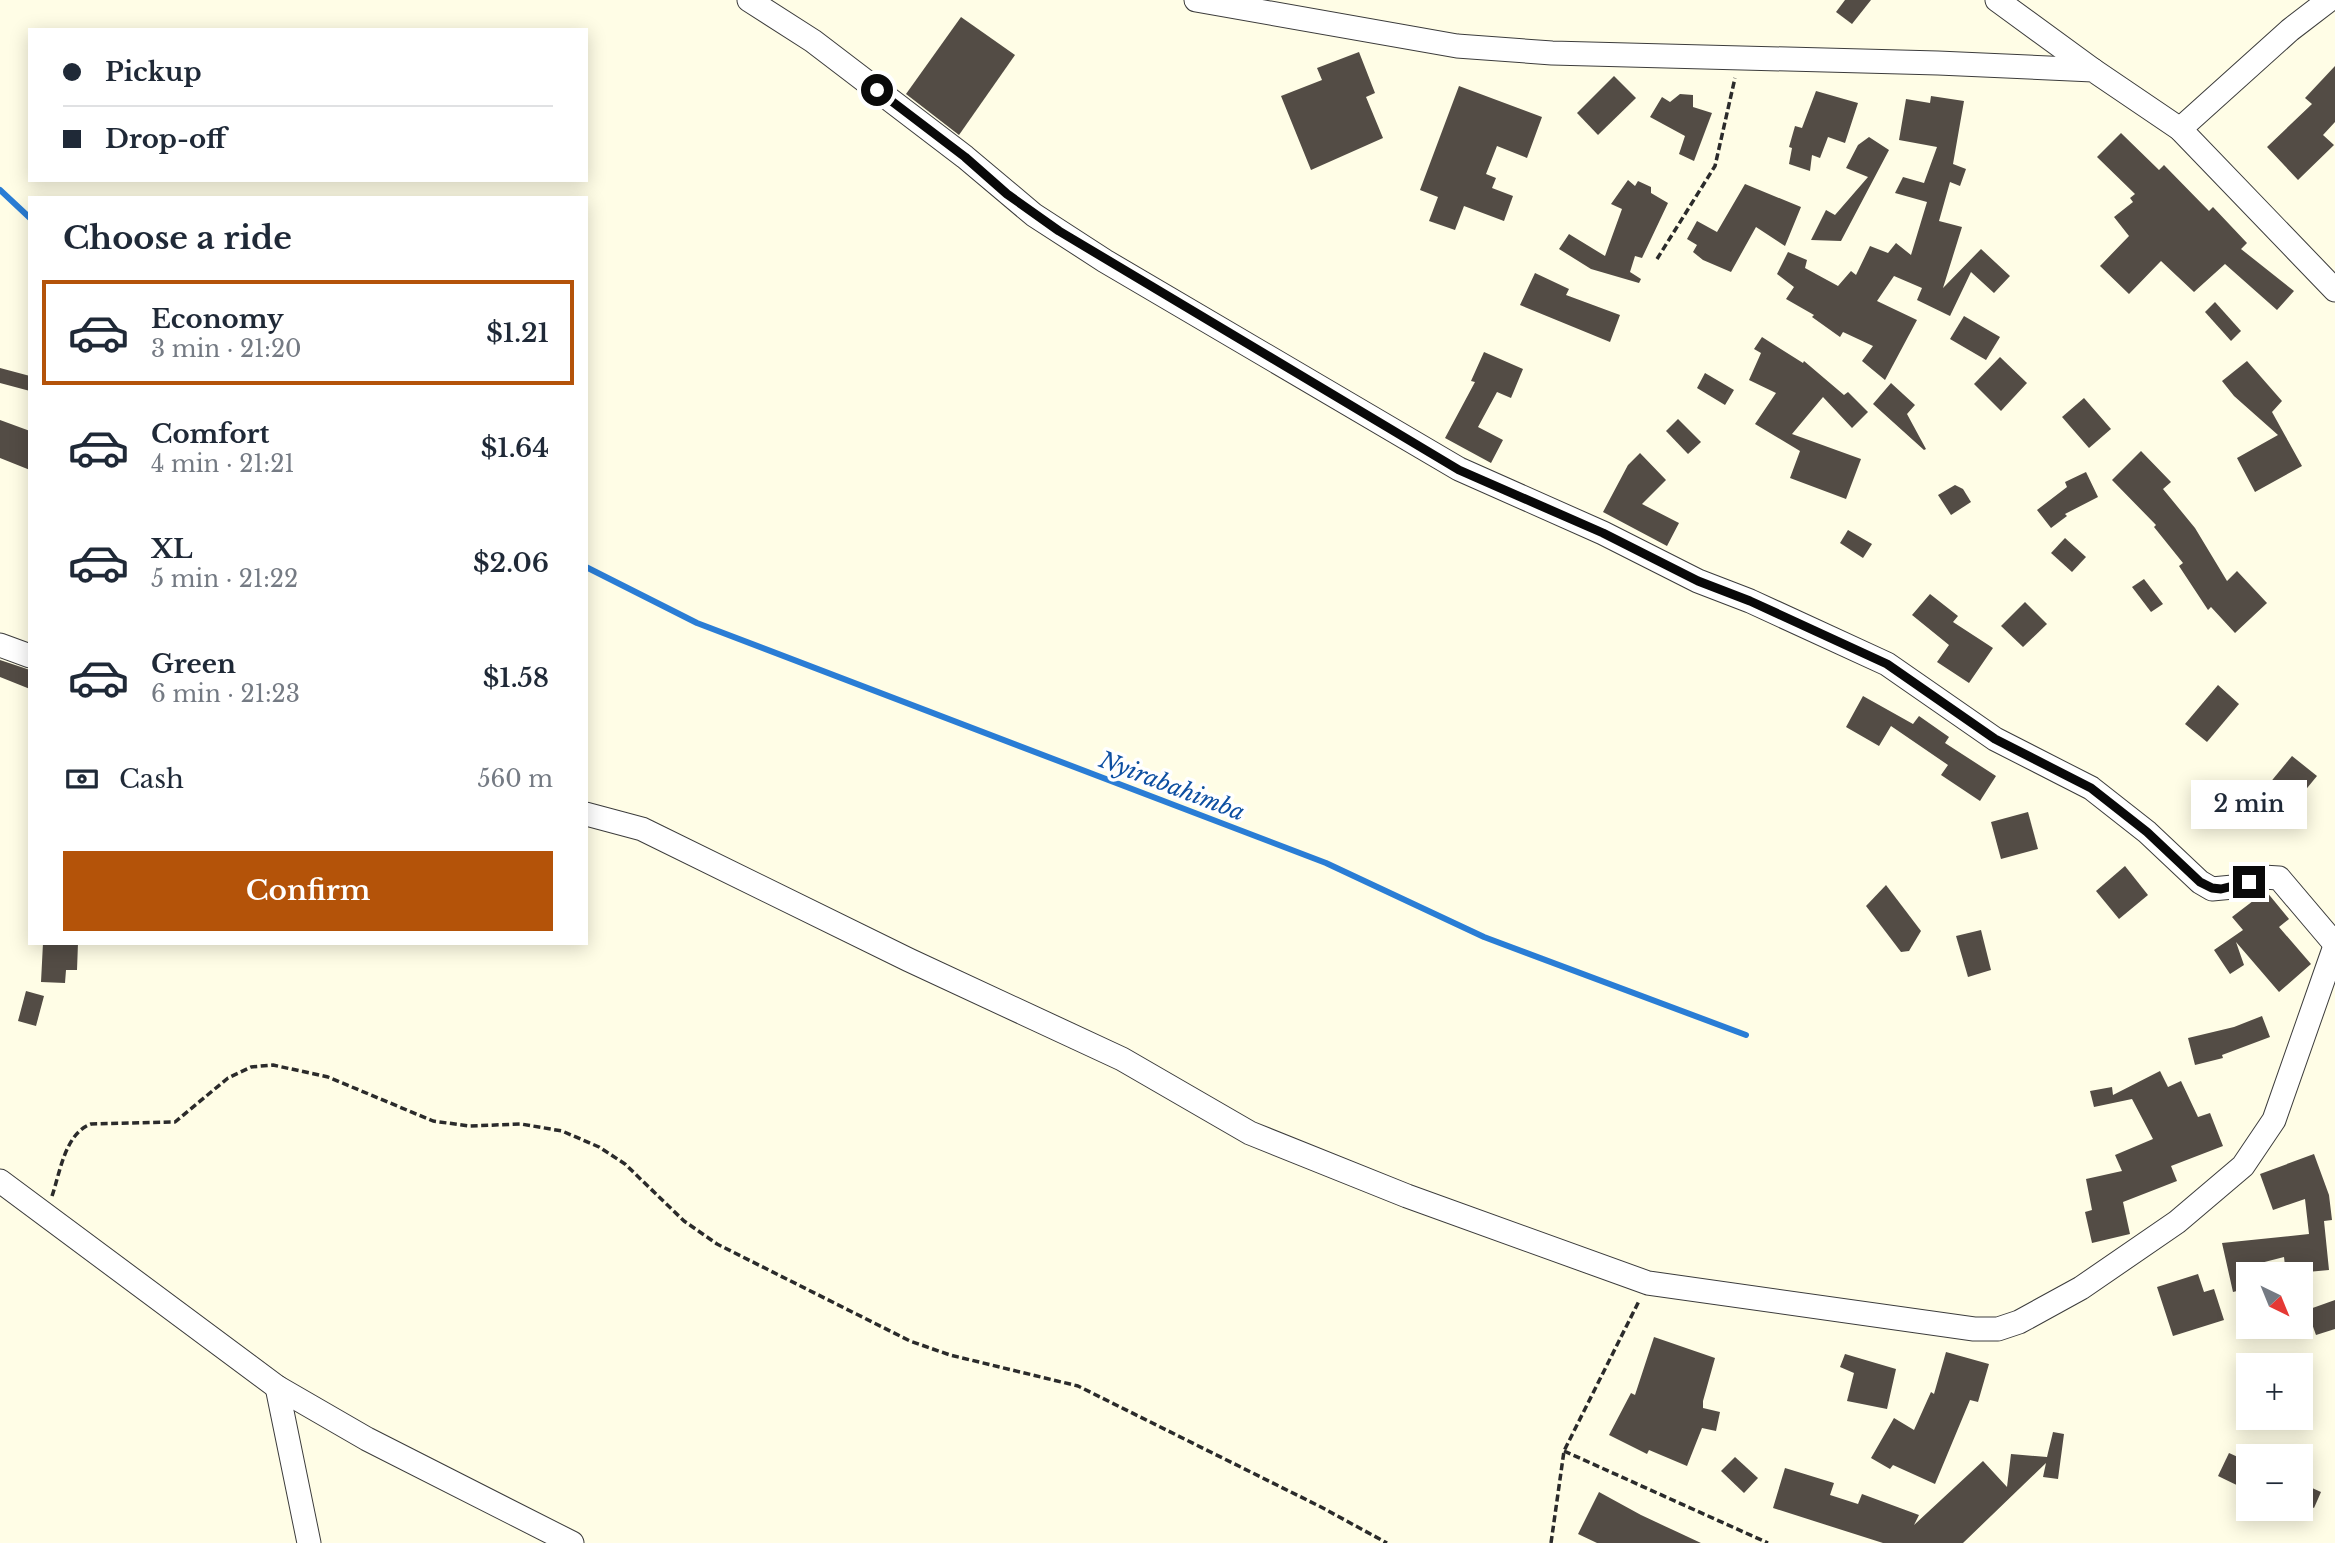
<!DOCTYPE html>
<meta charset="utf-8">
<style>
:root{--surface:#fff;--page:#f2f2f3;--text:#1f2937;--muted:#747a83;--line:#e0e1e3;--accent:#b45309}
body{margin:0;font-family:"Libre Baskerville",serif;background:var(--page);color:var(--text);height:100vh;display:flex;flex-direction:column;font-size:26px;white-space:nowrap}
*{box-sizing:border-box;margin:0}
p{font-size:23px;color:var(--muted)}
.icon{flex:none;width:38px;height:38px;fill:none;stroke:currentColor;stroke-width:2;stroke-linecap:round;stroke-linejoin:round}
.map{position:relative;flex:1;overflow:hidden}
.side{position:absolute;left:28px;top:196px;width:560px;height:749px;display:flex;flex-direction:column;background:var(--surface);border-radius:0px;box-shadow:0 4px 18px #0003}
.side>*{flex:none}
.hud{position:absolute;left:28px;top:28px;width:560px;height:154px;border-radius:0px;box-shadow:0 4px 18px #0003;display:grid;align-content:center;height:154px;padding:0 35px;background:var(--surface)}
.needle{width:46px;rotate:137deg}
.controls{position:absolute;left:2236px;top:1262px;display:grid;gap:14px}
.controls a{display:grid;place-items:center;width:77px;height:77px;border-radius:0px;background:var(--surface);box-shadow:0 4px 18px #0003;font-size:35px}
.end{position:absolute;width:32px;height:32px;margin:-16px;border:9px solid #090909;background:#fff;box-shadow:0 0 0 4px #fff}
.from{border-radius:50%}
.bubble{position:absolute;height:49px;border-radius:0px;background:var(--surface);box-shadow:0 4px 18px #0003;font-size:23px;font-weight:600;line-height:49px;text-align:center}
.hud b{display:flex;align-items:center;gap:24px;height:66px;font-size:26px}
.hud b+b{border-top:2px solid var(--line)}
.hud i{width:18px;height:18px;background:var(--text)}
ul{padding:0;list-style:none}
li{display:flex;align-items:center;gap:21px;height:105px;margin:0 14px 10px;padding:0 21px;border:4px solid transparent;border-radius:0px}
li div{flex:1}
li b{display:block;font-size:26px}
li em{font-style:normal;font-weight:600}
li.selected{border-color:var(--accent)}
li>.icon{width:63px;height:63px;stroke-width:1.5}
h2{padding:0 35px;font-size:32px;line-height:84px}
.pay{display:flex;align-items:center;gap:18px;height:77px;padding:0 35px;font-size:26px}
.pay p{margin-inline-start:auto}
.action{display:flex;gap:14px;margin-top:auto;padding:14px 35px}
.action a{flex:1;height:80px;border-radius:0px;background:var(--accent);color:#fff;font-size:28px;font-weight:600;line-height:80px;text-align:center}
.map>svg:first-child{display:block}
</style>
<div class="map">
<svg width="2335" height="1543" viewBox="0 0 2335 1543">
<rect width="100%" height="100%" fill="#fffde6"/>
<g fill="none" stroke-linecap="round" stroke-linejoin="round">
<g stroke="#2a7dd5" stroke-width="6">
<polyline points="0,190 30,218"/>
<polyline points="586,567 697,623 1326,863 1484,937 1746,1035"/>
</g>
</g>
<g fill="#534c45">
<polygon points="1845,0 1871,0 1852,24 1836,12"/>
<polygon points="961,17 1015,55 959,135 906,94"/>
<polygon points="1359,52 1375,93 1366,97 1383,138 1311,170 1281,96 1322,80 1317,68"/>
<polygon points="2335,66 2335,122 2323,135 2334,145 2298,180 2267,147 2312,104 2305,98"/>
<polygon points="1614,76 1636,98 1598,135 1577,113"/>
<polygon points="1459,86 1542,117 1527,158 1497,146 1486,174 1496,178 1492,188 1513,196 1504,221 1464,206 1455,230 1429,221 1438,197 1420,190"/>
<polygon points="1816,91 1858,103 1845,143 1828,137 1820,158 1812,155 1810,171 1789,164 1792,148 1789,147 1795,126 1802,128"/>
<polygon points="1680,94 1693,95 1693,107 1712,113 1694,161 1679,154 1685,136 1650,117 1662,97 1670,102"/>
<polygon points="1931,96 1964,101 1953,164 1966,169 1960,186 1950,182 1939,221 1962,227 1943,288 1981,249 2010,276 1994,293 1971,272 1950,316 1917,300 1922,288 1894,276 1877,301 1917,320 1885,380 1862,361 1873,346 1843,332 1840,337 1812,317 1814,315 1786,299 1794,287 1777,274 1788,252 1807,260 1805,268 1838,286 1851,271 1856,275 1870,246 1888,253 1896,243 1911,255 1927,202 1895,193 1903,177 1924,183 1937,147 1899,140 1906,99 1930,103"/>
<polygon points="2121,133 2159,170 2164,165 2209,211 2213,207 2247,243 2241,249 2294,291 2277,310 2225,264 2194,292 2161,261 2129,294 2100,266 2129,236 2114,217 2133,202 2130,198 2135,194 2097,157"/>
<polygon points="1869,137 1889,150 1841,241 1811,240 1826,210 1835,215 1868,177 1846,168 1858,145"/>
<polygon points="1628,180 1635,186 1638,181 1651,187 1651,193 1668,203 1642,258 1635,256 1630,272 1641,279 1639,283 1591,269 1559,249 1569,234 1605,256 1622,209 1611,204"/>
<polygon points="1745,184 1801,207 1785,246 1756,227 1731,272 1703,260 1693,252 1697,245 1687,239 1697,221 1717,232"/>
<polygon points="1535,273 1569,289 1566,295 1620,315 1610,342 1520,305"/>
<polygon points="2215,302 2241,331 2231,341 2205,312"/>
<polygon points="1964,316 2000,337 1986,360 1950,339"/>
<polygon points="1762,337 1803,363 1804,361 1844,395 1848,392 1868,412 1852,428 1823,397 1792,434 1861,459 1846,499 1790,478 1800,451 1755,424 1776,393 1749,380 1761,353 1754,349"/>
<polygon points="1484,352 1523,369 1511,398 1497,392 1478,427 1503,440 1491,463 1445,438 1475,382 1471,381"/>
<polygon points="2000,357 2027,383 2001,411 1974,384"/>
<polygon points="2247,361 2282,401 2272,412 2302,466 2255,492 2237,458 2278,435 2234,396 2222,381"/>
<polygon points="0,368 30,376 30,391 0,383"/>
<polygon points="1705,373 1734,390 1725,405 1697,388"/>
<polygon points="1891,383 1915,405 1907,414 1926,449 1924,450 1873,404"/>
<polygon points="2084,398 2111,429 2089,448 2062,417"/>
<polygon points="1678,419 1701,442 1688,454 1666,431"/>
<polygon points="0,420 30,431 30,470 0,458"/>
<polygon points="2141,451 2171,482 2163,489 2195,528 2227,581 2237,571 2267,603 2235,633 2211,607 2208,610 2179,566 2183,563 2154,527 2156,525 2112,480"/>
<polygon points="1640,453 1666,480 1642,504 1679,523 1667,546 1603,512 1628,465"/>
<polygon points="2086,472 2098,497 2065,514 2067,516 2051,528 2037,510 2067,487 2065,482"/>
<polygon points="1955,485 1963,489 1971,502 1951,515 1938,495"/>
<polygon points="1848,530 1872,544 1863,558 1840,543"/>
<polygon points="2065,538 2086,557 2072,572 2051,553"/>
<polygon points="2144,579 2163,604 2151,612 2132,587"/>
<polygon points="1930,594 1958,616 1953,622 1993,648 1969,683 1937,662 1949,645 1912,615"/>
<polygon points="2025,602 2047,624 2023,647 2001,626"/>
<polygon points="0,660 30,670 30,689 0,677"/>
<polygon points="2218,685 2239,704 2207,742 2185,724"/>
<polygon points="1863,696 1913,724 1919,716 1949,737 1945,743 1996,776 1980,801 1941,775 1948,765 1891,726 1879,746 1846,727"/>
<polygon points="2292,756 2317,776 2289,810 2264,790"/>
<polygon points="2028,812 2038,849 2001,859 1991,822"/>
<polygon points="2125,866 2148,895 2119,919 2096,891"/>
<polygon points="1886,885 1921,931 1909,951 1901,952 1866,906"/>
<polygon points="2266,891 2289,919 2279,927 2311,964 2279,992 2236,942 2244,965 2230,974 2214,950 2243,930 2232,917"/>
<polygon points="1981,930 1991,970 1968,977 1956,936"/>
<polygon points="43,943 78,943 77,970 66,970 65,983 41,982"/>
<polygon points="26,991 44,996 36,1026 18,1021"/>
<polygon points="2262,1016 2270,1037 2222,1055 2223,1058 2195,1065 2188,1038 2234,1027"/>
<polygon points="2160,1071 2168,1087 2181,1081 2198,1117 2210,1113 2223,1146 2171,1166 2177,1181 2123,1202 2130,1234 2092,1243 2085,1212 2092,1210 2086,1179 2122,1171 2115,1155 2153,1139 2132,1099 2094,1107 2090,1091 2112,1087 2113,1095"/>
<polygon points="2314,1154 2329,1195 2332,1220 2324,1221 2329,1270 2286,1274 2284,1257 2249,1266 2249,1288 2233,1292 2222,1243 2309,1234 2305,1199 2273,1210 2260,1174"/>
<polygon points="2198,1274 2204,1292 2214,1289 2224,1320 2173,1336 2157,1287"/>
<polygon points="2335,1300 2335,1329 2316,1335 2307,1310"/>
<polygon points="1654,1337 1715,1358 1703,1401 1703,1408 1720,1412 1716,1431 1702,1428 1687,1466 1649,1450 1647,1454 1609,1435 1631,1393 1635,1395"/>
<polygon points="1946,1352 1989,1364 1978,1402 1970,1400 1935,1484 1893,1465 1890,1469 1871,1458 1894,1418 1914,1430 1931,1392 1934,1394"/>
<polygon points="1845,1354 1896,1369 1887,1409 1847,1401 1854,1373 1840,1367"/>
<polygon points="2053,1432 2064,1434 2058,1479 2043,1477 2046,1463 1963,1543 1883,1543 1773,1508 1785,1468 1834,1483 1830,1495 1858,1504 1862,1494 1919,1515 1914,1525 1983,1461 2007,1487 2011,1454 2047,1457"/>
<polygon points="2229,1453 2249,1462 2249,1491 2218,1476"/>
<polygon points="1735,1457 1758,1478 1744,1493 1721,1471"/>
<polygon points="2301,1483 2321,1492 2314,1508 2301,1502"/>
<polygon points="1599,1492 1641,1515 1701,1543 1597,1543 1578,1534"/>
</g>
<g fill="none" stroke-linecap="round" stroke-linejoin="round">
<g stroke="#3c3c3c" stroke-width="25">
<g id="minor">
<polyline points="749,0 813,41 965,157 1034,215 1105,261 1459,469 1603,533 1698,581 1750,601 1887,664 1995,739 2091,788 2147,832 2200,882 2212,889 2233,887 2263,877 2279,878 2335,944"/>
<polyline points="1196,0 1457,46 1552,53 1938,63 2093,70 2180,129 2335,290"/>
<polyline points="1997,0 2093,70"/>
<polyline points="2180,129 2290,30 2329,0"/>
<polyline points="0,645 30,656"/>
<polyline points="586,814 642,829 909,960 1122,1059 1250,1133 1407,1196 1648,1283 1974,1329 1998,1329 2019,1322 2081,1288 2177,1222 2243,1166 2274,1120 2335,946"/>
<polyline points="0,1181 277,1387 367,1439 572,1543"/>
<polyline points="277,1387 309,1543"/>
</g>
</g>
<g stroke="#2b2b2b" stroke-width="3.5" stroke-dasharray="7 3.5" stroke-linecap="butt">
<polyline points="1657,259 1715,166 1735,78"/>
<path d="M52,1196C60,1173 65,1133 91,1124L175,1122L228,1078L251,1067L273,1065L328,1077L433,1121L469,1126L521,1124L562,1131L599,1147L625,1164L684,1221L717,1244L910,1341L950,1355L1078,1386L1321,1507L1387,1543"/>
<polyline points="1564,1451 1768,1543"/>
<polyline points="1551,1543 1564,1451 1639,1301"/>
</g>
<use href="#minor" stroke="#fff" stroke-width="23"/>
</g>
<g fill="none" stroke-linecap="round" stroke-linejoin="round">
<polyline stroke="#090909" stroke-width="9" points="877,90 965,157 1007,194 1059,231 1459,470 1603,533 1698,581 1750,601 1887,664 1995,739 2091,788 2147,832 2200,882 2212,888 2221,889 2249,882"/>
</g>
<g text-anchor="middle" stroke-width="7" stroke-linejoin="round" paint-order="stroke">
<g font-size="23" font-style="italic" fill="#0d4fa1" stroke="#fff">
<text transform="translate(1172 786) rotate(21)" y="8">Nyirabahimba</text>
</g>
</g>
</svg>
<div class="controls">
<a><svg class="needle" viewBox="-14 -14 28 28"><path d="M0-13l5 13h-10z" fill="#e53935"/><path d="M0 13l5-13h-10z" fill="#747a83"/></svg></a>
<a>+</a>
<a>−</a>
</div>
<i class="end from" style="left:877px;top:90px"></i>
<i class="end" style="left:2249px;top:882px"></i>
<div class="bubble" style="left:2191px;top:780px;width:116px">2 min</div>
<div class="hud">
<b><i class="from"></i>Pickup</b>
<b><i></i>Drop-off</b>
</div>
<section class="side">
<h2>Choose a ride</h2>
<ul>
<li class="selected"><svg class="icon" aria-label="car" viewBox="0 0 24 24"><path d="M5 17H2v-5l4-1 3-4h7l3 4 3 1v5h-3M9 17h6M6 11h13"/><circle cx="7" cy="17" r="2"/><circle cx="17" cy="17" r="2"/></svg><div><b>Economy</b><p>3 min · 21:20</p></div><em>$1.21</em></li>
<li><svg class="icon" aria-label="car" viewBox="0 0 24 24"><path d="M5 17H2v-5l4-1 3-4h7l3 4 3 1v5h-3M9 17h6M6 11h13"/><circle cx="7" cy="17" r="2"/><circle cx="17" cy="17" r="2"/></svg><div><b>Comfort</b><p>4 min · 21:21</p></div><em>$1.64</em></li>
<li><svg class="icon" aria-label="car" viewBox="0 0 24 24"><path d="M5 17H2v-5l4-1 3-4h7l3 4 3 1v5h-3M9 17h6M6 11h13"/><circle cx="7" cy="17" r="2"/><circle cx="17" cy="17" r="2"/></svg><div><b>XL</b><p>5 min · 21:22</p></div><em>$2.06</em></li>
<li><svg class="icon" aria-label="car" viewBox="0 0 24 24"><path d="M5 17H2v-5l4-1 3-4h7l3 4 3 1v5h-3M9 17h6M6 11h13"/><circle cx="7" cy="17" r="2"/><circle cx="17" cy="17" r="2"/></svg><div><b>Green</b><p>6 min · 21:23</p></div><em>$1.58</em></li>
</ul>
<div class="pay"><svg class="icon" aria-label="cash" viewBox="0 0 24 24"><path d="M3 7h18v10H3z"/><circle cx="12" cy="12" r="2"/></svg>Cash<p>560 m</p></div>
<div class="action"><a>Confirm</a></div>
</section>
</div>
